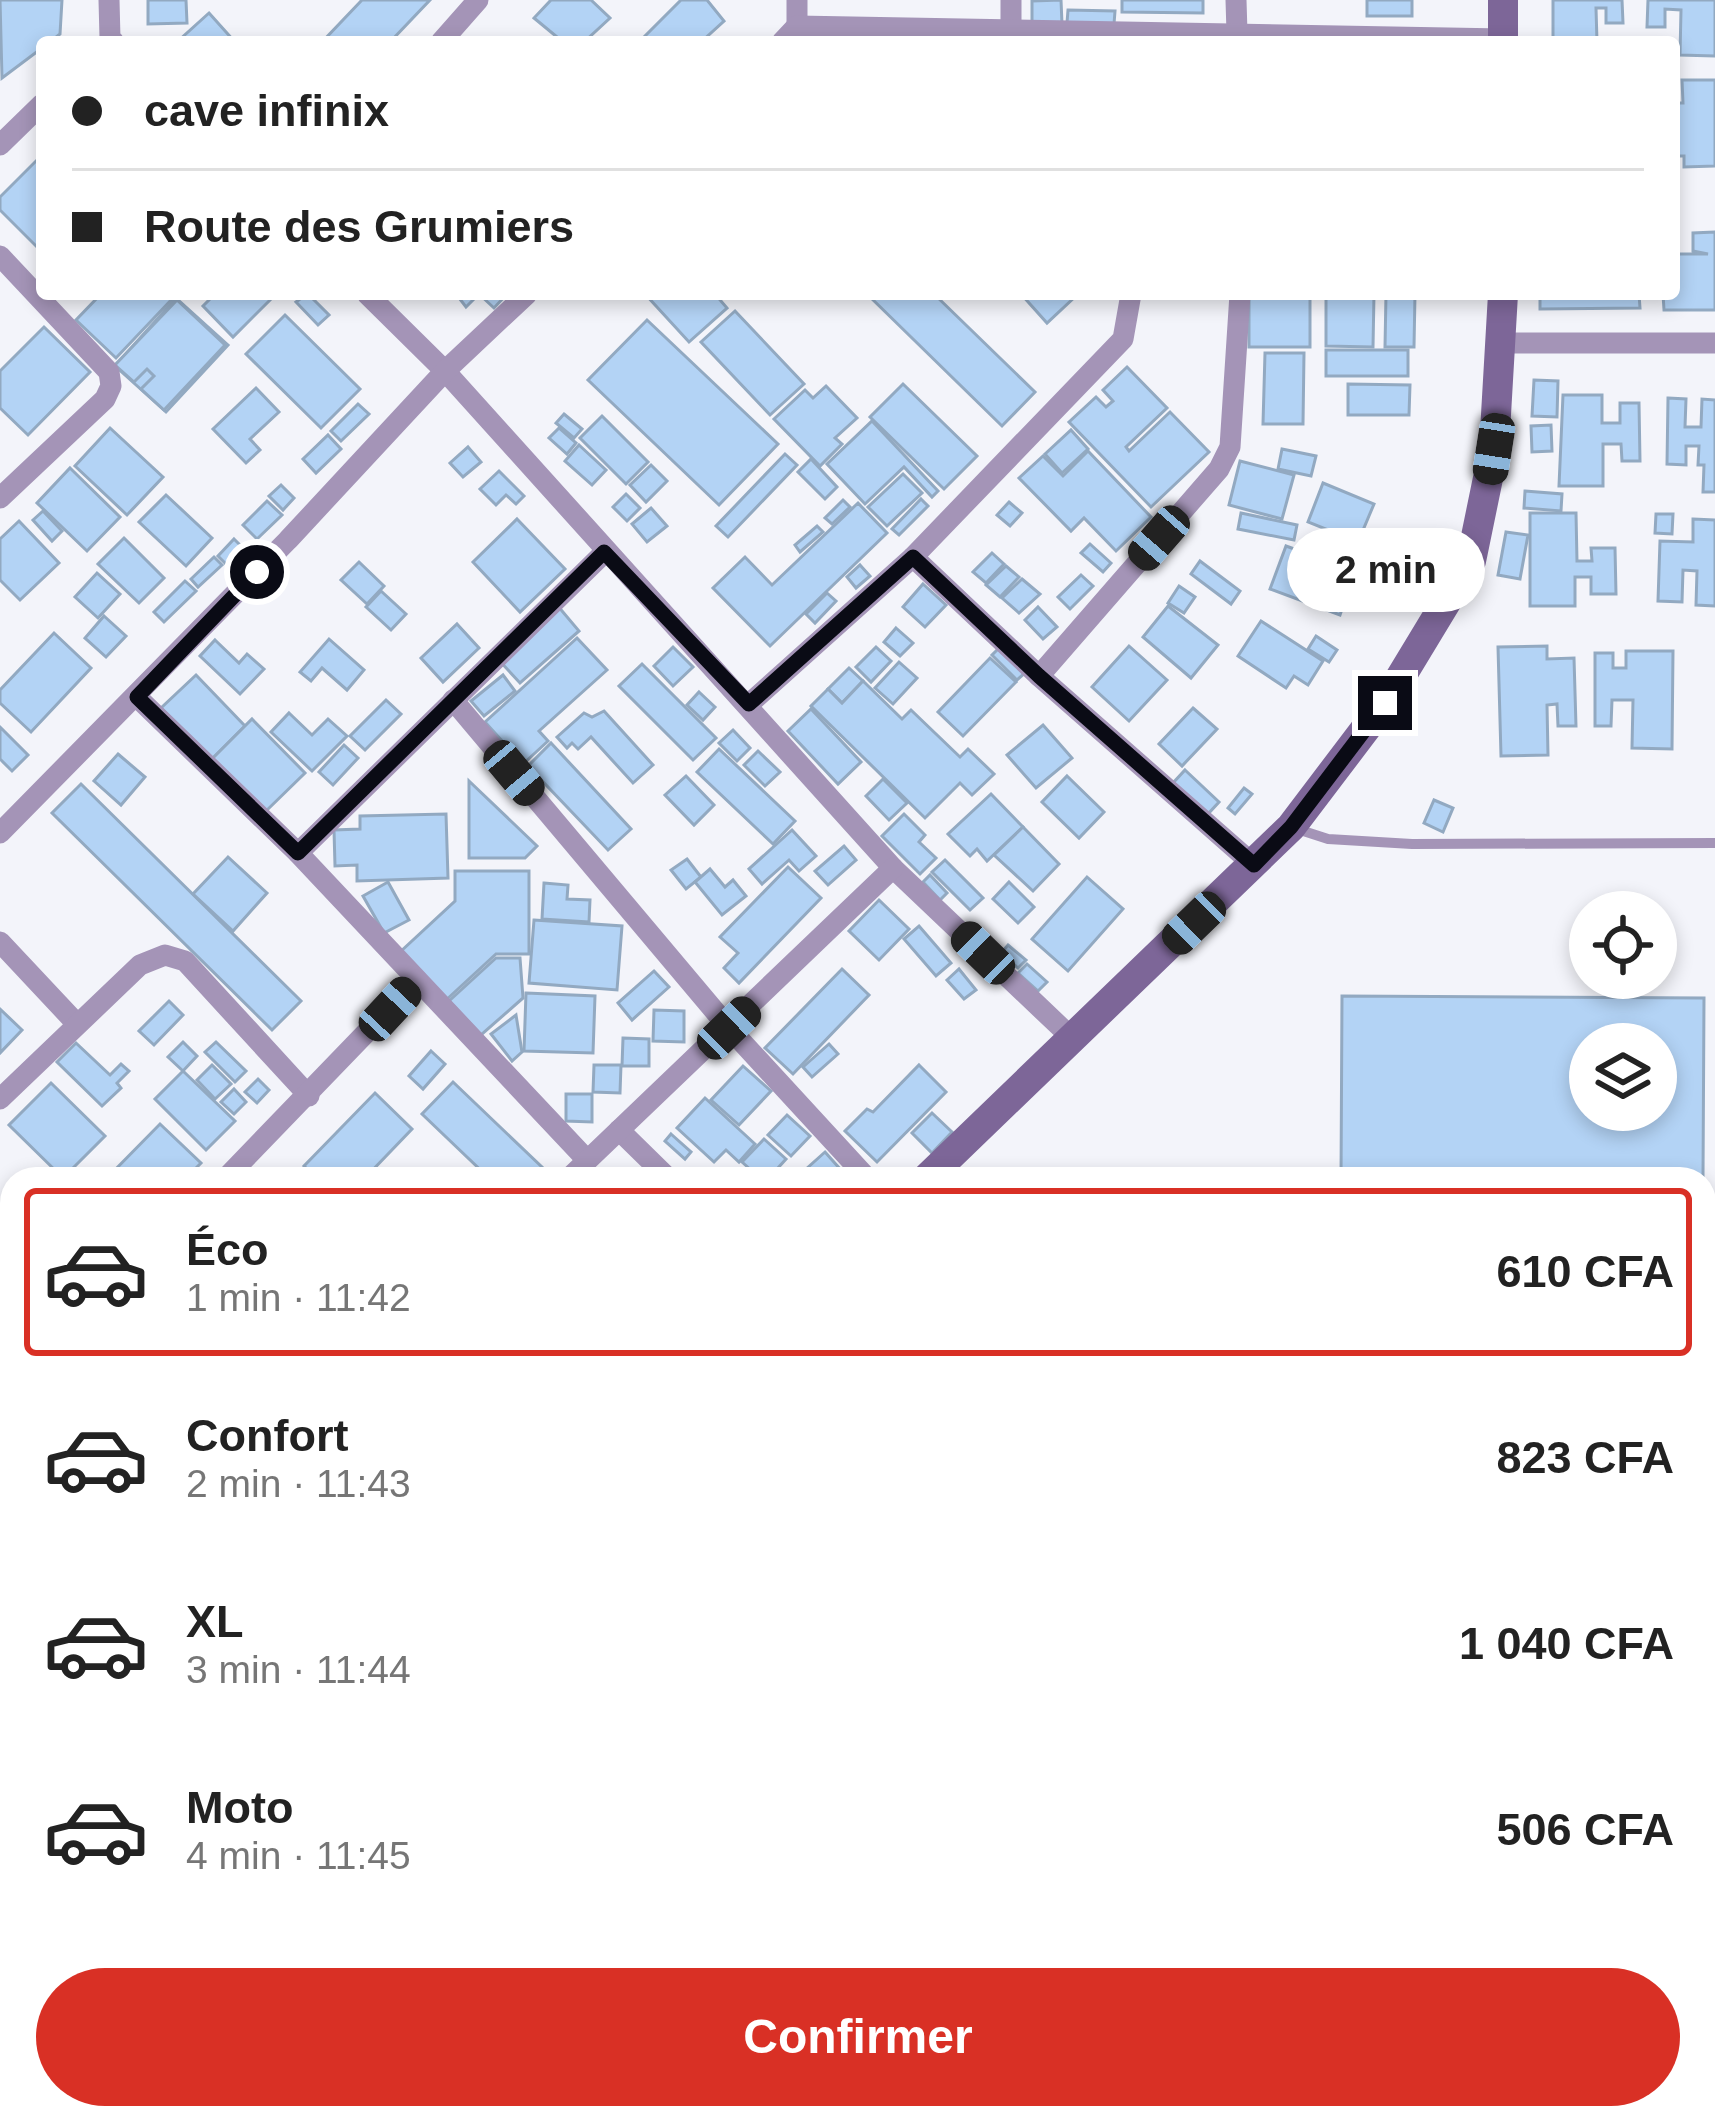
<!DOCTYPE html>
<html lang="fr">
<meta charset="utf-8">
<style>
:root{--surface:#fff;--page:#f6f6f6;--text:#222;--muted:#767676;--line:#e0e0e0;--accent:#d93025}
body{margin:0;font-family:Arial,sans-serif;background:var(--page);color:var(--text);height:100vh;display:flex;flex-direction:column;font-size:45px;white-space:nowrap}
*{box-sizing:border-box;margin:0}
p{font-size:39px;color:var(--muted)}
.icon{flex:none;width:66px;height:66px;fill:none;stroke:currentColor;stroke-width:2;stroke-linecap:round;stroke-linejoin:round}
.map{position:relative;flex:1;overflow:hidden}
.details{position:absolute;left:0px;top:1167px;width:1716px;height:963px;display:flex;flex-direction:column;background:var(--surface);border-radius:36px 36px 0 0;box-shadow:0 6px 18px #0003}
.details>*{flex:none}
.guide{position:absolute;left:36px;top:36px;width:1644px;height:264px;border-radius:12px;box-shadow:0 6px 18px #0003;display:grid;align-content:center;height:264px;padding:0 36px;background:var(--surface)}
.fabs{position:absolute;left:1569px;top:891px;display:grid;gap:24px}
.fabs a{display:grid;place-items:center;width:108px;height:108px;border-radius:50%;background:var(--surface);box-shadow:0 6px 18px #0003;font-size:60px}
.end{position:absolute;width:54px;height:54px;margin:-27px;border:15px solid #0a0b15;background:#fff;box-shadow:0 0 0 6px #fff}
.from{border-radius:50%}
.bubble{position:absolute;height:84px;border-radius:42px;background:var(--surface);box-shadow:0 6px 18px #0003;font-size:39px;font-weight:700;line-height:84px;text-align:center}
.car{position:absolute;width:36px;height:72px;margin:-36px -18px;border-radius:15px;box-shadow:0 0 9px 3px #0007;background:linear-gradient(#222 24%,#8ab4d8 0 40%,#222 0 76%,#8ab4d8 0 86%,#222 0)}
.guide b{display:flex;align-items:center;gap:42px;height:114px;font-size:45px}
.guide b+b{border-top:3px solid var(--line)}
.guide i{width:30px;height:30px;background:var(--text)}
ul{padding:21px 0 0;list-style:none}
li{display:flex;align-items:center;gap:36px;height:168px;margin:0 24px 18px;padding:0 12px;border:6px solid transparent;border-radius:12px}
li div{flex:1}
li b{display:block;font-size:45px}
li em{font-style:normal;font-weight:700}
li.active{border-color:var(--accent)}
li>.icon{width:108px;height:108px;stroke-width:1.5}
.cta{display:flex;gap:24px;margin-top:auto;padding:24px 36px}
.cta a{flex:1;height:138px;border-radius:72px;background:var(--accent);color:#fff;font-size:48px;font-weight:700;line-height:138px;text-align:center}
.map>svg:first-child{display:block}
</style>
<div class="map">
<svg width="1715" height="2128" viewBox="0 0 1715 2128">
<rect width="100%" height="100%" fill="#f3f4fa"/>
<g fill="#b3d3f5" stroke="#92a9c1" stroke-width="3" fill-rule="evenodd">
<polygon points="0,0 62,0 60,34 50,42 42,42 42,48 2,78"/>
<polygon points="148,0 186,0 187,23 148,24"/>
<polygon points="362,0 430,0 390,42 322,42"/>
<polygon points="551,0 591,0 610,18 584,42 563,42 534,18"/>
<polygon points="681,0 707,0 724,21 701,42 645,42 642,39"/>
<polygon points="1061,0 1062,24 1032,24 1032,1"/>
<polygon points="1122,0 1203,0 1203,13 1122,12"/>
<rect x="1367" y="0" width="45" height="16"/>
<polygon points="1553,0 1622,0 1623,23 1606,23 1606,8 1596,8 1597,42 1553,42"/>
<polygon points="1648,0 1715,0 1715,56 1680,55 1681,10 1665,9 1665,27 1647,27"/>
<polygon points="1068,10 1115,11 1114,24 1067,23"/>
<polygon points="209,13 235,42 177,42"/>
<polygon points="1682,80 1715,80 1715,166 1684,167 1684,156 1674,156 1674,86 1675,103 1683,103"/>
<polygon points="42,155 42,252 0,210 0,197"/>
<polygon points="1715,232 1715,310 1664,310 1663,294 1674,294 1674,254 1708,254 1693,251 1693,233"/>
<polygon points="101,294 169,294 173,298 116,358 76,320"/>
<polygon points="215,294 264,294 270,300 233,337 203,306"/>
<polygon points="295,294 308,294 329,315 318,325 296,302 300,299"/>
<polygon points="456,294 507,294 494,308 479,294 466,307"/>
<polygon points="645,294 715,294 727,308 689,342"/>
<polygon points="934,294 1035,392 1002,426 868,295"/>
<polygon points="1021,294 1078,294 1047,323"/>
<rect x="1249" y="294" width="61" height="53"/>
<polygon points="1326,294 1374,294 1373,347 1326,346"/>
<polygon points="1386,294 1415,294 1414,347 1385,347"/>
<polygon points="1540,294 1639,294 1640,308 1540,309"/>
<polygon points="176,298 228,345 166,412 115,366"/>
<polygon points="177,300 225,345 164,410 141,389 154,376 147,369 134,382 115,365"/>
<polygon points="735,311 804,384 770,415 701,342"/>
<polygon points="285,315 360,389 321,428 246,354"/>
<polygon points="647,320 778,444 719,505 588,380"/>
<polygon points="44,327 90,372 28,435 0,408 0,371"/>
<rect x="1326" y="350" width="82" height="26"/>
<polygon points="1265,353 1304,353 1303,424 1263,424"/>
<polygon points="1127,367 1167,408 1126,447 1129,451 1170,412 1209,452 1151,507 1069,422 1096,397 1106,407 1113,401 1103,390"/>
<polygon points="1534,380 1558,381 1557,417 1532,416"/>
<polygon points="903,384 977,456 944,489 870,417"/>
<polygon points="1348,384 1410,385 1409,415 1348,415"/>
<polygon points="826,386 857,418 835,438 842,444 820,466 774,419 805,390 813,398"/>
<polygon points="256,388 279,412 250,439 260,450 246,463 213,429"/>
<polygon points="1563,395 1602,395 1602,423 1620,423 1620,403 1639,403 1640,461 1622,461 1621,444 1603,444 1603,486 1559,486"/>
<polygon points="1668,398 1686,399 1685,427 1701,427 1702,399 1715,400 1715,492 1703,492 1704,465 1698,465 1699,446 1686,446 1686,465 1667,464"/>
<polygon points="358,404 369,414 341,441 331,431"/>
<polygon points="564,414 582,429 574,438 556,423"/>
<polygon points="602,416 648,462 626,484 580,438"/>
<polygon points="872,421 938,491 932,497 904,467 865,504 827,464"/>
<polygon points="1551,425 1552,451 1532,452 1531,426"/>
<polygon points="110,428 163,477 127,515 75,466"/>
<polygon points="559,428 576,443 567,454 549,438"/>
<polygon points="1071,430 1088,449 1062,473 1045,454"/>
<polygon points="328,435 341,449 316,473 303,459"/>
<polygon points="579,445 606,470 592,485 565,461"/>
<polygon points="468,447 481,462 463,477 450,463"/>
<polygon points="1282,449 1316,456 1311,476 1278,469"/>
<polygon points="1088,451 1151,517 1116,551 1084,518 1071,531 1019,478 1043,456 1063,476"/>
<polygon points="785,454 797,465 728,537 716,526"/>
<polygon points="811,459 837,487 825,499 798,472"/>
<polygon points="1240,461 1294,475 1282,519 1229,505"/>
<polygon points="651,465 667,481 646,502 630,485"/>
<polygon points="70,468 120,517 87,551 37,503"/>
<polygon points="499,471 524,496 516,504 506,495 496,505 480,489"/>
<polygon points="903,474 922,493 887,526 868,507"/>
<polygon points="1323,483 1374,504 1358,542 1308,522"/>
<polygon points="281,485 294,498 283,510 269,496"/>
<polygon points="1525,491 1562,494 1561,511 1524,508"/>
<polygon points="626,494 640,508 627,521 613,507"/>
<polygon points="166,495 212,538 186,566 139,522"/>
<polygon points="921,499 928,506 899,535 892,529"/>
<polygon points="843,500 850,507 832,524 825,518"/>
<polygon points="267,501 282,515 257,539 243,525"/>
<polygon points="1009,502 1022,513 1010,526 997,515"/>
<polygon points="858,503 887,533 770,646 713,588 745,557 772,585"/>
<polygon points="651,508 667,526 647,542 632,524"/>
<polygon points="43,511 62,531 52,541 33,520"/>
<polygon points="1241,513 1297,525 1294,540 1238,529"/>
<polygon points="1530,513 1576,513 1577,561 1592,561 1591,548 1615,548 1616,594 1591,594 1591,577 1575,577 1575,606 1530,606"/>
<polygon points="1656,514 1673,514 1672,534 1655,533"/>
<polygon points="517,519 565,569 520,612 473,562"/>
<polygon points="1693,519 1715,520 1715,606 1696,605 1697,571 1683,570 1682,602 1658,601 1660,541 1693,542"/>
<polygon points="19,521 59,563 20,600 0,580 0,539"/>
<polygon points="817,526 823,532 800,552 795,545"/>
<polygon points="1506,532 1528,535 1520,579 1498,575"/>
<polygon points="124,538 164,578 139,603 98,564"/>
<polygon points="234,539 242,547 226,564 218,556"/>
<polygon points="1090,544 1111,563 1103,572 1081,553"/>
<polygon points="1286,546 1355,571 1340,615 1270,589"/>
<polygon points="992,553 1004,564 986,583 973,572"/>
<polygon points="214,557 222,565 198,587 191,579"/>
<polygon points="1200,561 1240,591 1231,604 1191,574"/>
<polygon points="359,562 384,586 367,604 341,580"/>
<polygon points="860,565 870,576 856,588 847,577"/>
<polygon points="1006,566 1019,577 1000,597 986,585"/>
<polygon points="97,573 120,594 98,618 75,597"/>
<polygon points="1081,575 1093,586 1070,609 1058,597"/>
<polygon points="1022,579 1040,594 1019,613 1002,598"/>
<polygon points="185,581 196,591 164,622 154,612"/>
<polygon points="923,584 946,605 925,627 903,607"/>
<polygon points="1179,586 1195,597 1184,613 1168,603"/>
<polygon points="381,591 406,614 391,630 366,607"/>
<polygon points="827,593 836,601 815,623 806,614"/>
<polygon points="557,605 579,631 520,683 497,658"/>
<polygon points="1168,606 1218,645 1191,678 1143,637"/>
<polygon points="1038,607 1057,627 1043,639 1025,620"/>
<polygon points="104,616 126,636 106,657 85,638"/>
<polygon points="1261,621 1323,661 1308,685 1294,676 1286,688 1238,656"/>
<polygon points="457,624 479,648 443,682 421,658"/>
<polygon points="896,628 913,643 900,656 884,642"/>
<polygon points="54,633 91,668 31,732 0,703 0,690"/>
<polygon points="1316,636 1337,650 1329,662 1308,649"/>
<polygon points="577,638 607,670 539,731 548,741 523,764 485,722"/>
<polygon points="329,639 364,670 347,690 322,668 311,681 300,672"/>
<polygon points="215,640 239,663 247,654 264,669 240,694 200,656"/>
<polygon points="1129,646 1167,680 1129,721 1092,687"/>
<polygon points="1547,646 1547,659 1574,658 1576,726 1558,726 1557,704 1547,705 1548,755 1501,756 1498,647"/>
<polygon points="673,647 693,667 673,686 654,666"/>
<polygon points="876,647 891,661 871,682 856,667"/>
<polygon points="999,648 1025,673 1017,680 992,655"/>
<polygon points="1626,651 1673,651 1672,749 1632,748 1633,700 1612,700 1611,726 1595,726 1595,653 1613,653 1613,668 1626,668"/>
<polygon points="990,658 1016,682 963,736 938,712"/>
<polygon points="899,662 917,678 893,704 875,688"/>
<polygon points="642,664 716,738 693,760 619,686"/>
<polygon points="849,668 863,681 842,703 828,689"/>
<polygon points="196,675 245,726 212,759 161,708"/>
<polygon points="503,675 515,691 484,716 471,701"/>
<polygon points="863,681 902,719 911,710 960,757 968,749 994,774 972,795 960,783 925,818 811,706 828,689 842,703"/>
<polygon points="699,692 715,707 703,720 687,705"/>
<polygon points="386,700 401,714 365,750 350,736"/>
<polygon points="1193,708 1217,729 1182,766 1159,744"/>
<polygon points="811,709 861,762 838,784 788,731"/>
<polygon points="604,711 653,765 633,783 591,737 578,749 572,743 567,748 557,737 584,713 592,717"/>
<polygon points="289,713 312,735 328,719 347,736 312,771 271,732"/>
<polygon points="252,719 305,773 265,812 212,759"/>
<polygon points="1043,725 1072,758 1036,788 1007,755"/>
<polygon points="0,727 28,755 12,771 0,759"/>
<polygon points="733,730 750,748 737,761 719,743"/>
<polygon points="551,743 631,829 608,850 528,766"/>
<polygon points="344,745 358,758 333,785 319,772"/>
<polygon points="719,749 795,821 773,844 697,772"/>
<polygon points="758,751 780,772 765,786 744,765"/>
<polygon points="118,754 145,777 121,805 94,781"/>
<polygon points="1185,770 1219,802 1207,815 1173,783"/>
<polygon points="686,776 714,805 694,825 665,795"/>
<polygon points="1067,776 1104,812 1079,838 1042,802"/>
<polygon points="883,779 907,803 889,820 866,796"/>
<polygon points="469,781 537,846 525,858 469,858"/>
<polygon points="81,784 301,1001 272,1030 52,813"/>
<polygon points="1244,788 1252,794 1235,814 1228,808"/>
<polygon points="991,794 1023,827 987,861 977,849 970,856 948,834"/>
<polygon points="1434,800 1453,808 1443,832 1424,823"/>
<polygon points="446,814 448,878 357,881 357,865 335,866 334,830 360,829 360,816"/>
<polygon points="904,814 925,835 919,842 936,858 920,874 882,836"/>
<polygon points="1023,827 1059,864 1033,891 994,855"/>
<polygon points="792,830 816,856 799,871 789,860 762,884 749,869"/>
<polygon points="844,846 856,860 828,885 815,871"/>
<polygon points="228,857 267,893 233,931 193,894"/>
<polygon points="687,859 701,877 686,889 671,870"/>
<polygon points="945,860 983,898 970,910 932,872"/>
<polygon points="788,867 821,898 739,983 724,968 738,953 720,937"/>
<polygon points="710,869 725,887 733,880 746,896 722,915 695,882"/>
<polygon points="455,871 529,871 529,954 496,954 445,1001 399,953 455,901"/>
<polygon points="930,875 947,893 940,900 923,882"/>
<polygon points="1087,877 1123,909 1068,971 1032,939"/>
<polygon points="388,882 409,920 384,933 363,896"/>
<polygon points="1009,882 1034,907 1018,923 993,899"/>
<polygon points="544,883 568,885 567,899 590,900 589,922 542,919"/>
<polygon points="879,900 909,929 879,960 849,931"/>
<polygon points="534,920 622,926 617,990 529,983"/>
<polygon points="919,926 951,963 936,976 904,939"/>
<polygon points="1008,945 1026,960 1018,968 1001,953"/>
<polygon points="496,958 520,958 523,998 481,1035 449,1001"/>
<polygon points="1027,964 1047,982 1038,991 1018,973"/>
<polygon points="842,969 869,995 793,1074 765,1048"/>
<polygon points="959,969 976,990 964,999 947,980"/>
<polygon points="654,971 669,987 632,1020 618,1003"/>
<polygon points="526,993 595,996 593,1053 524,1051"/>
<path d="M1342,996L1704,998L1703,1179H1341ZM1590,1044H1656V1110H1590Z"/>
<polygon points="169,1001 183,1015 154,1045 139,1031"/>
<polygon points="0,1009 22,1030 0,1053"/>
<polygon points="654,1010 684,1011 684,1042 653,1041"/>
<polygon points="516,1015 522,1052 512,1061 491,1034"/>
<polygon points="623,1038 649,1039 649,1066 622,1066"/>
<polygon points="183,1042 197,1056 183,1071 168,1057"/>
<polygon points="216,1042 246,1071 235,1082 205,1052"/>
<polygon points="76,1043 110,1075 121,1064 129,1071 117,1083 121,1088 102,1106 57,1062"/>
<polygon points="829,1044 838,1054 812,1077 803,1067"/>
<polygon points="431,1051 445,1064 423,1089 409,1076"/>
<polygon points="212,1065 231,1084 215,1099 197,1080"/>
<polygon points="594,1065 621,1065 620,1093 593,1092"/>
<polygon points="919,1065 946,1092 877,1162 845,1131 867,1109 873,1112"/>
<polygon points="743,1066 771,1091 739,1125 711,1100"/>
<polygon points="183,1071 235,1121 206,1150 155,1099"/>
<polygon points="258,1079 269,1090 257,1103 245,1092"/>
<polygon points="453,1082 543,1168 532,1179 490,1179 422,1114"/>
<polygon points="51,1083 105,1136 63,1178 9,1125"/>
<polygon points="234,1089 246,1102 234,1114 221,1102"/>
<polygon points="375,1093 412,1129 364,1179 317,1179 304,1166"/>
<polygon points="566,1094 592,1094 592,1122 566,1121"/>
<polygon points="705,1098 755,1144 739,1162 726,1150 714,1162 677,1128"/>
<polygon points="932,1113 952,1132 932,1153 912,1133"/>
<polygon points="787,1115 810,1136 791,1156 768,1135"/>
<polygon points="160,1124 201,1163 185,1179 106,1179"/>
<polygon points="671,1134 691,1152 685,1159 665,1141"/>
<polygon points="764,1139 786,1159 768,1179 761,1179 742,1162"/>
<polygon points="825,1152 849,1179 795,1179"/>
<polygon points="12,1249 12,1357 9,1360 0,1352 0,1261"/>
<polygon points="12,1417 12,1512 0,1500 0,1428"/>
<polygon points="0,1604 12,1616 12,1986 0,1974"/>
<polygon points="186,2118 259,2118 249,2128 196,2128"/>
<polygon points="469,2118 500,2118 502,2128 472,2128"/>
<polygon points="535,2118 579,2118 582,2128 538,2128"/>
<polygon points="637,2118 676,2118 677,2120 640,2128"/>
<polygon points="700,2118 735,2118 737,2128 703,2128"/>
</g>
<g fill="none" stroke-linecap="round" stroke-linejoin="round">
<polyline stroke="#a494b7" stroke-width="10" points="1294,828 1328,839 1412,844 1715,843"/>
<g stroke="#a494b7" stroke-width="21">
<polyline points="109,0 110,38 114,42"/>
<polyline points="797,0 797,26"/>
<polyline points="1011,0 1011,32"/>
<polyline points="1236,0 1237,33"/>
<polyline points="441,42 478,0"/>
<polyline points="782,42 797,26 1503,39"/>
<polyline points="0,145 42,104"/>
<polyline points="0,256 109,372 111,386 105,399 0,498"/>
<polyline points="367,294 445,371 893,868 1073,1039"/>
<polyline points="1503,343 1715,343"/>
<polyline points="913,557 1039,676 1254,865"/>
<polyline points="1039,676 1219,469 1230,447 1240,294"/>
<polyline points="137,697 298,853 587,1160"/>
<polyline points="453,700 729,1028 868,1179"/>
<polyline points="749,704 913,557 1123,339 1131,294"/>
<polyline points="0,833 288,540 445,371 527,294"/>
<polyline points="298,853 605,552"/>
<polyline points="0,942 76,1023"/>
<polyline points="0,1099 140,965 165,955 185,961 309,1096"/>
<polyline points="619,1130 669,1179"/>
<polyline points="225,1179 417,980"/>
<polyline points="568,1179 893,868"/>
<polyline points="0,1402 12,1390"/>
<polyline points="0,1570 12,1582"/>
<polyline points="0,2030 12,2042"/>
<polyline points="0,2077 12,2065"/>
<polyline points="83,2118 92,2128"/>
</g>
<g stroke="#7d6698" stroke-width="30">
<polyline points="1503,0 1503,42"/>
<polyline points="926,1179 1291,827 1385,703 1471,561 1494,449 1503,294"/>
<polyline points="813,2118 815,2128"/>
</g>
</g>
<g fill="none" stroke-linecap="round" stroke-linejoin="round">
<polyline stroke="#0a0b15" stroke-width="15" points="257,572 137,697 298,853 604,552 749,704 913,557 1039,676 1254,865 1291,827 1385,703"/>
</g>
</svg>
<div class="fabs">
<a><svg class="icon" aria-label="locate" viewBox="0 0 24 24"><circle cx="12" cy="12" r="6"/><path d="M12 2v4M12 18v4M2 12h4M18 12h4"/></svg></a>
<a><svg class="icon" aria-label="layers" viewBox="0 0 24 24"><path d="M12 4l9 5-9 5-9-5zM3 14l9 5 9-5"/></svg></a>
</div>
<i class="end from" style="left:257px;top:572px"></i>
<i class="end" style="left:1385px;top:703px"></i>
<div class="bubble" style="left:1287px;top:528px;width:198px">2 min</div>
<i class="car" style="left:1494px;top:449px;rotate:189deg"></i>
<i class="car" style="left:1159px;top:538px;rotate:221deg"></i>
<i class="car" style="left:514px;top:773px;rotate:140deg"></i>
<i class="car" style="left:1194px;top:923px;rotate:226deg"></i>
<i class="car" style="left:983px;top:953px;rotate:314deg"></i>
<i class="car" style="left:390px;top:1009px;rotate:43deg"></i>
<i class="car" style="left:729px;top:1028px;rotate:46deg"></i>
<div class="guide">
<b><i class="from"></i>cave infinix</b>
<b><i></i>Route des Grumiers</b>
</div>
<section class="details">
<ul>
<li class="active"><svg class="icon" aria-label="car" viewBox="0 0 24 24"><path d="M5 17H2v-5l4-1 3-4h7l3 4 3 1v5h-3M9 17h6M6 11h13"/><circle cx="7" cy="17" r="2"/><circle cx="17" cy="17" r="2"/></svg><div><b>Éco</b><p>1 min · 11:42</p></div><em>610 CFA</em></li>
<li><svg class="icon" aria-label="car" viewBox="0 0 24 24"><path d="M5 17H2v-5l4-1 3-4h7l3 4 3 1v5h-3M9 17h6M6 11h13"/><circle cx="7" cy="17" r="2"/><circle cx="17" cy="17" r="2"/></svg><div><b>Confort</b><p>2 min · 11:43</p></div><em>823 CFA</em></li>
<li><svg class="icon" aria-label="car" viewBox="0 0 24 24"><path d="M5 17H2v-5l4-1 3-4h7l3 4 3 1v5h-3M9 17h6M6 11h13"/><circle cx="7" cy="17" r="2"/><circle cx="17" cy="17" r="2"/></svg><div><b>XL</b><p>3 min · 11:44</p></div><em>1 040 CFA</em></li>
<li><svg class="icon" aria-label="car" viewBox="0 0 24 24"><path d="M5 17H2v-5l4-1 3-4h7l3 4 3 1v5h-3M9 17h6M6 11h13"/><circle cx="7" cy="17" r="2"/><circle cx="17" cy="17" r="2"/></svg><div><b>Moto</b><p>4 min · 11:45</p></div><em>506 CFA</em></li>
</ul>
<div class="cta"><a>Confirmer</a></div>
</section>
</div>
